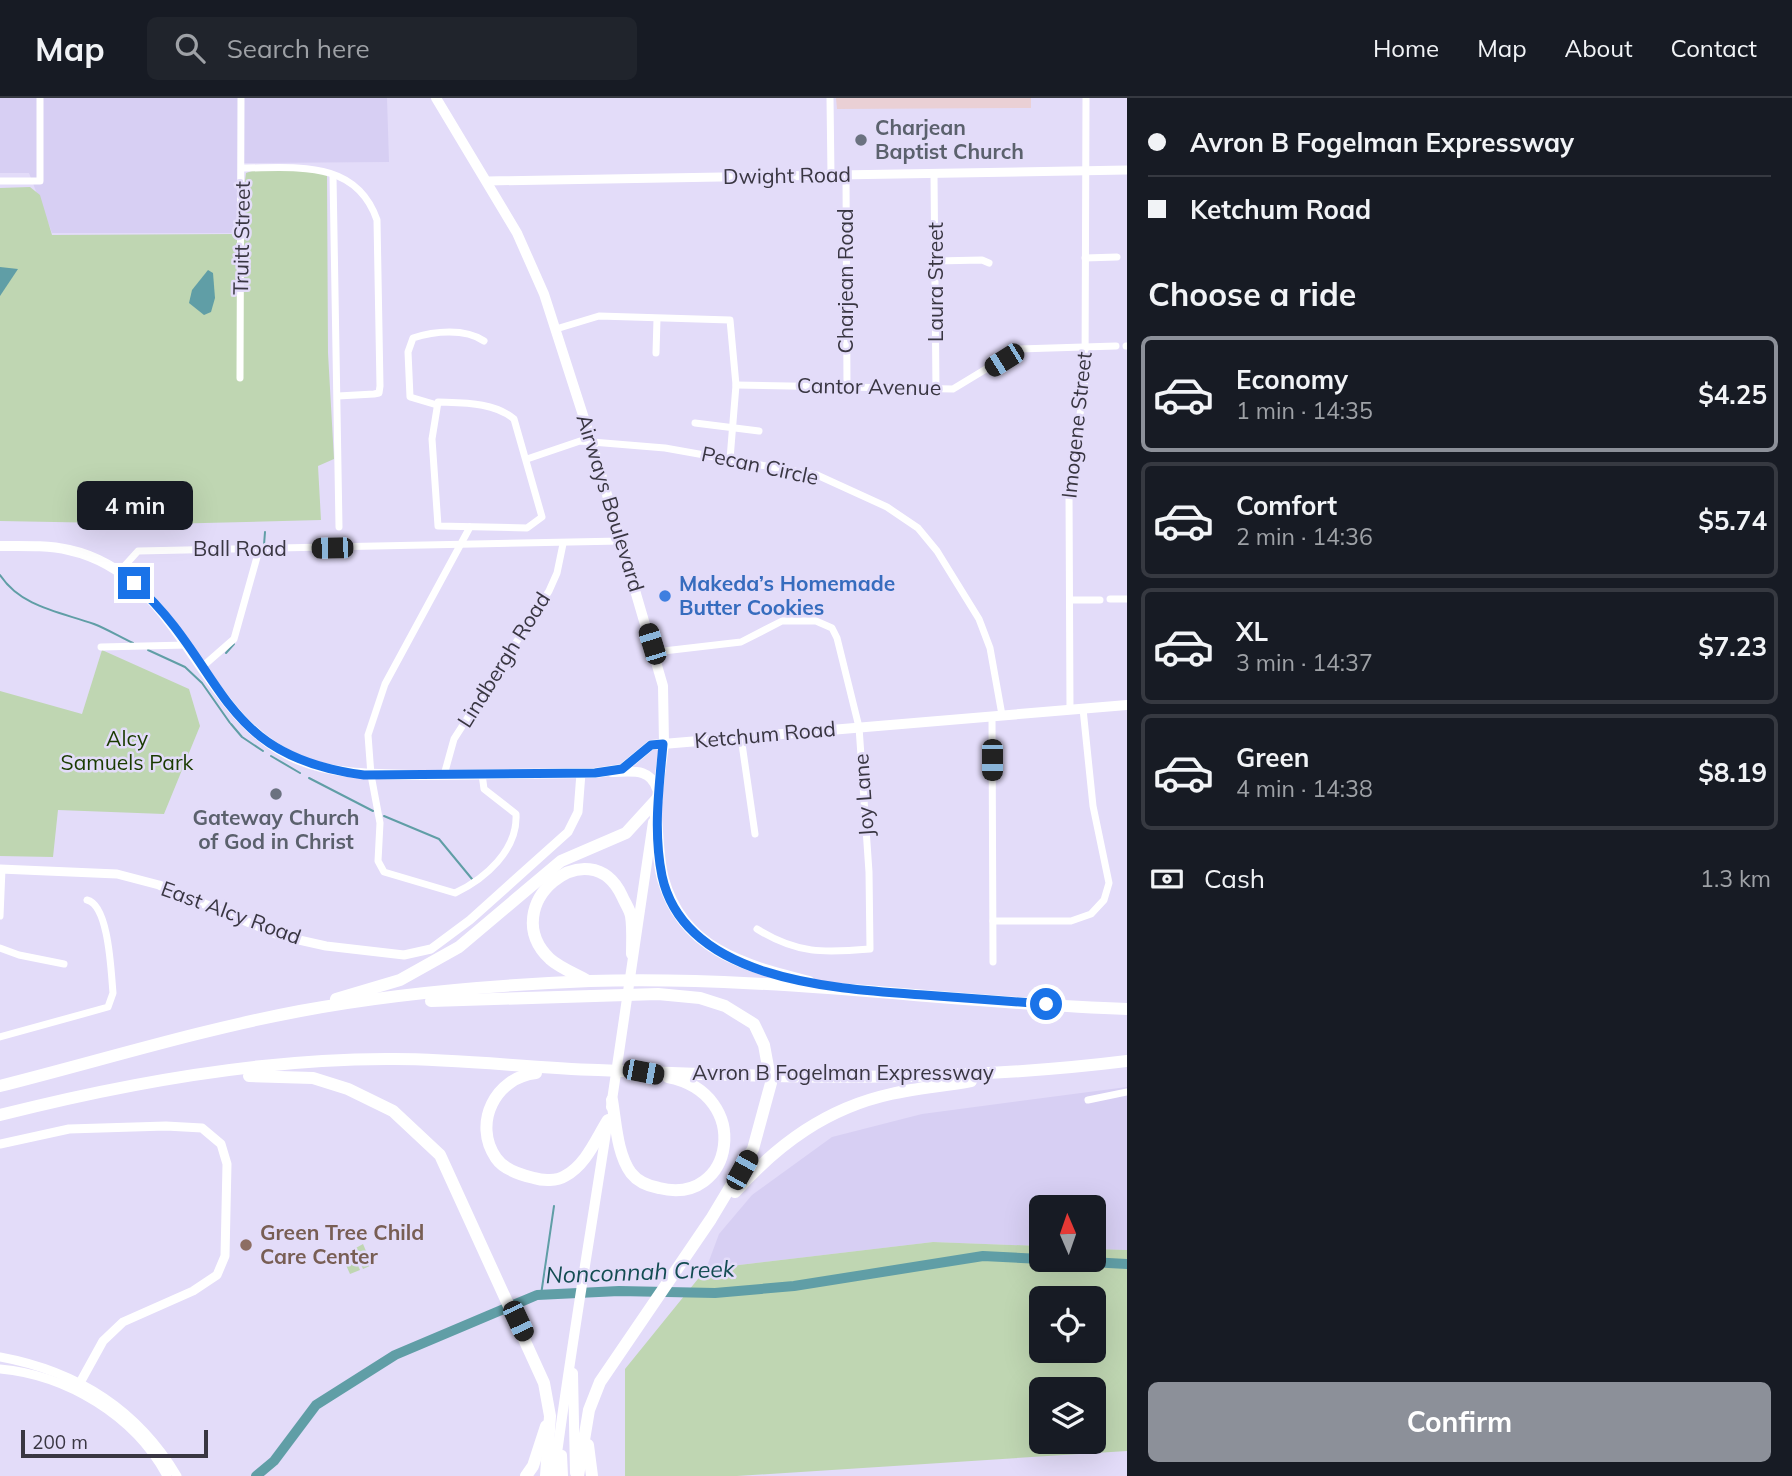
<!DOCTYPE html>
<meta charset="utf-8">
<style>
:root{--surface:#171b24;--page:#20242c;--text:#f1f3f6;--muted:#9ea1a6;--line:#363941;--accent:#8c9099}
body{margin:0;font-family:Mulish,sans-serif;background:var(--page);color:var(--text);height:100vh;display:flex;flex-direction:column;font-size:26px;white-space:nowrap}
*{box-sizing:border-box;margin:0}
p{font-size:23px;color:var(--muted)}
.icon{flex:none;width:38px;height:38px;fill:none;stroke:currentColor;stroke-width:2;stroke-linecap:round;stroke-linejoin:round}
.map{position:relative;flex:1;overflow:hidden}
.side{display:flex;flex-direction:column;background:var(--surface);width:665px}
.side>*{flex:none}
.top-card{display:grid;align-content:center;height:154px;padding:0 21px;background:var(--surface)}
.needle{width:46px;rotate:358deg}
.controls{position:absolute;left:1029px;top:1097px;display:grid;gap:14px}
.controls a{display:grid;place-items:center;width:77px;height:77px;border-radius:10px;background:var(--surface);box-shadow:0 7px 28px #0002;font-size:35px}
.scale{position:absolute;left:21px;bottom:18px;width:187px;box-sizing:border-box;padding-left:7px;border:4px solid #393642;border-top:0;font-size:19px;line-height:24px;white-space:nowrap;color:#393642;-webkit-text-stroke:5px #e3dcf9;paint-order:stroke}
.end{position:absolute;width:32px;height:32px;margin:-16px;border:9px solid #1a73e8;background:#fff;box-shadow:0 0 0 4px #fff}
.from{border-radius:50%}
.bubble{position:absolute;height:49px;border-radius:10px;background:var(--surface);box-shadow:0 7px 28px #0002;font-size:23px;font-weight:700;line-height:49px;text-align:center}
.car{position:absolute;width:21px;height:42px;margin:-21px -10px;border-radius:9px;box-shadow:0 0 5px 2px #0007;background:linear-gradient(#222 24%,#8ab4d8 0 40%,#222 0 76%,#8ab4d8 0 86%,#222 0)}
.top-card b{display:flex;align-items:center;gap:24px;height:66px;font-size:26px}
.top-card b+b{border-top:2px solid var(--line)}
.top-card i{width:18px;height:18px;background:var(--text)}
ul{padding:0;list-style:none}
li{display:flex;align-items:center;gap:21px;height:116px;margin:0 14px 10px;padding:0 7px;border:4px solid var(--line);border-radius:10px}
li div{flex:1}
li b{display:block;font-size:26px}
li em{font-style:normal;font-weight:700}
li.on{border-color:var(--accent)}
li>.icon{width:63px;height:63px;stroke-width:1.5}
h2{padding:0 21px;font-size:32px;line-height:84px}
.pay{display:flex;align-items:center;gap:18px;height:77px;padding:0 21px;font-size:26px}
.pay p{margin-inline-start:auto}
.primary-button{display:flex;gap:14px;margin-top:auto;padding:14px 21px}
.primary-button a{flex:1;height:80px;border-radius:10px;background:var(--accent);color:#fff;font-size:28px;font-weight:700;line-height:80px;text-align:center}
header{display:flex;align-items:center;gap:42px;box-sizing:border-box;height:98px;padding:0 35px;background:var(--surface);border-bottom:2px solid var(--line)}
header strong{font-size:33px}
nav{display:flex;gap:38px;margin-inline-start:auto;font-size:24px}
.search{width:490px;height:63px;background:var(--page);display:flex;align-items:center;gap:18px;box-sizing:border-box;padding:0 24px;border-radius:10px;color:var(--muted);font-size:26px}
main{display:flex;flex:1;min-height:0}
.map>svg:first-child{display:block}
</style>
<header>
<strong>Map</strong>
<div class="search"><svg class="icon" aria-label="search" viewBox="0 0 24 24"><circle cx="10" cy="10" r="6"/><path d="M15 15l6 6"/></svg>Search here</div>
<nav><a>Home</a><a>Map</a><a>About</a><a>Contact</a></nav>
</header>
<main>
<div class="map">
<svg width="1127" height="1378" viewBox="0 0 1127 1378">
<rect width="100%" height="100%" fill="#e3dcf9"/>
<g fill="#d7cff3">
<polygon points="0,0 387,0 389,64 239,65 238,135 52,135 29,75 0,75"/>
<polygon points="1127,989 1127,1152 1094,1151 1094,1110 1041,1110 1041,1148 933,1144 706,1171 719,1136 752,1097 832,1039 922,1016"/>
</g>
<polygon fill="#ead0d5" points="836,0 1031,0 1031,10 837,11"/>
<g fill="#bfd6b2" fill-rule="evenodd">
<polygon points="255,72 318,72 327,77 328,255 334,361 318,368 321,422 163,426 0,423 0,90 30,89 40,97 52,137 238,136 246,75"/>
<polygon points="102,552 189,591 200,628 164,716 58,712 53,759 0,758 0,593 82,616"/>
<path d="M933,1144L1041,1148V1162H1094V1151L1127,1152V1353L737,1378H625V1271L706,1171ZM1041,1200H1094V1253H1041ZM1041,1292H1094V1344H1041Z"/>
<polygon points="363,1146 372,1167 363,1171 354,1151"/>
<polygon points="351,1152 360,1172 350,1176 341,1156"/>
</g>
<g fill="#609ea6">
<polygon points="0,169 18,171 0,198"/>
<polygon points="208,172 213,175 215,200 211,214 204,217 189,205 192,192"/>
</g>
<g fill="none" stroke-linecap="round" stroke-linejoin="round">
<g stroke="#609ea6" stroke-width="2">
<polyline points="264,447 265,434"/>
<path d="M0,477C21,509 60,514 94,526C107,531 120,539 133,545"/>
<polyline points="148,552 185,569 202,585 230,625"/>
<polyline points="226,555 234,546"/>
<polyline points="231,626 242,639 263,653"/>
<polyline points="271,658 300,675"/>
<polyline points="309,680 373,713"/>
<polyline points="384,718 439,741 472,781"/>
<polyline points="541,1197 554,1108"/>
</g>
<g stroke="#609ea6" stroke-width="10">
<polyline points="1053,1162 1127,1166"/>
<polyline points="256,1378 274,1363 316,1307 395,1257 537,1197 619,1193 715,1195 794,1188 983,1158 1041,1161"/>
</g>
<g stroke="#fff" stroke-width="7">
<polyline points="830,0 831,77"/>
<path d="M243,70C296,70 356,61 377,122L380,288L379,295L374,296L338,298"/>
<polyline points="934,76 936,292"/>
<polyline points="846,77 847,289"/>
<polyline points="333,78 339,429"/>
<polyline points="0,83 40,83 40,0"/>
<polyline points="1085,160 1117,159"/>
<polyline points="936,163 982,162 989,165"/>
<polyline points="556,231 599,218 730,222 736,287 730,361"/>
<polyline points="1126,248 1127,248"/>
<polyline points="656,255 657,221"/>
<polyline points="240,280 241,0"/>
<polyline points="736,287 953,291 1019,251 1116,248"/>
<path d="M438,304C464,305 494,304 514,321L542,419L527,430L438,428L432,341Z"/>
<path d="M437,307L410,299L408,254L413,240C434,233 465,230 484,243"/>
<polyline points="695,325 759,333"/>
<polyline points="527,361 580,343 665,350 817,377 887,409 918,430 937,453 979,521 990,550 1002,617"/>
<path d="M470,429L385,586L368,637L371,677L380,725L378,763L384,774L455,795C485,781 518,752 516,716L484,691L482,676"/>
<polyline points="119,474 138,453 621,443"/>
<polyline points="1110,501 1127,501"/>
<polyline points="1070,502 1100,502"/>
<polyline points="101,549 187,547"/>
<path d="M655,554L741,544L782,523H816L832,530L837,540L859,629L869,774L870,851C824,855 797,856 757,831"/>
<polyline points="202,569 234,541 259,452"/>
<polyline points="1070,612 1069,394 1085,281 1086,0"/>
<polyline points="992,618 993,864"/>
<polyline points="741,639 755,736"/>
<polyline points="444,677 454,641 549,493 557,475 563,446"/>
<polyline points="0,818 2,771"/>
<polyline points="993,823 1071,823 1091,816 1104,802 1109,785 1093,708 1083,611"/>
<polyline points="0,850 19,857 64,866"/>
<path d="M0,939L108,909L113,895C111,874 109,807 87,802"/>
<polyline points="1088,1002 1127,994"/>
</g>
<g stroke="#fff" stroke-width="9">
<polyline points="488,83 1127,72"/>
<polyline points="0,771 117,776 159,787 281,838 326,848 404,857 431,851 470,822 568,734 578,714 581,675"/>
<polyline points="0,1046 69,1031 166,1028 202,1030 221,1046 227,1066 225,1158 217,1177 193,1193 123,1224 103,1243 76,1292"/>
<path d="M0,1259C76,1273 137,1311 177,1378"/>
<path d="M0,1271C67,1277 135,1318 167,1378"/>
</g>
<path stroke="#fff" stroke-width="10" d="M0,448C23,448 47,447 69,452C183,477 197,620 299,662C338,678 378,676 420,677C478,677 537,675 595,675L622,671L651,647L1127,607"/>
<g stroke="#fff" stroke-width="10">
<polyline points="436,0 517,135 544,196 591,342 663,588 664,646 656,708"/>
<path d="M611,674C631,674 650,669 657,691"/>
<polyline points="611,1009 653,724"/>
<polyline points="573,1275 575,1375"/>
<polyline points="562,1357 563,1378"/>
<path d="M554,1378C569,1261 589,1145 607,1028"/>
</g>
<g stroke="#fff" stroke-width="12">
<path d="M655,711C658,733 657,759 663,781C683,853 747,868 809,884"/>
<path d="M588,883C576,876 560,870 550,861C494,808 590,729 622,798C625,805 630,812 631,818C633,830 632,844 632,856"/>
<polyline points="336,901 400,882 459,849 561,763 626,735 657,701"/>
<polyline points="431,903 658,896 700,900 725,908 754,926 764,947 771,985 753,1051 711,1121 600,1284 589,1312 578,1378"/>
<path d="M536,975C496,979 472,1025 496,1060C504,1072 521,1077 534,1080C543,1083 557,1083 565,1078C586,1067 596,1041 608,1022"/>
<polyline points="249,978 313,980 348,991 393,1013 440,1057 544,1285 550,1318 546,1378"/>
<path d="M0,988C99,963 199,932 300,913C395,895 494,887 590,883C769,877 949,905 1127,911"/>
<path d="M612,1002C616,1025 617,1056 631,1075C638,1084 648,1088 659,1090C734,1109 754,996 668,979"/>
<path d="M0,1017C126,985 263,960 394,961C462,961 530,970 598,972C775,980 951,985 1127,963"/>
<path d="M735,1094C778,1046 827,1010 891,996C917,990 944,988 971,983"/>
<polyline points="588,1347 592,1378"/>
<polyline points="526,1378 533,1368 546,1328"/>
</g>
</g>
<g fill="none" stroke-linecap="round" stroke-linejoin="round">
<path stroke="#1a73e8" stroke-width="9" d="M134,485C227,568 215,658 364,677L595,675L622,671L651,647L663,646C659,691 653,733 662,778C685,884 839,891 924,897C965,900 1005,903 1046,906"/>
</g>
<g fill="#6b7280" stroke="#e3dcf9" stroke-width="2.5">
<circle cx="861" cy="42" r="7"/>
<circle cx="276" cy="696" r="7"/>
</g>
<circle fill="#3f7fe0" stroke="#e3dcf9" stroke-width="2.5" cx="665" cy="498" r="7"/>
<circle fill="#8d6e63" stroke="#e3dcf9" stroke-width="2.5" cx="246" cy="1147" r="7"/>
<g text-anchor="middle" stroke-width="5" stroke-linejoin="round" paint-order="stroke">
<g font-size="21" font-weight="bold" fill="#5b616d" stroke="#e3dcf9" text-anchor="start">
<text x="875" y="37">Charjean<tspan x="875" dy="24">Baptist Church</tspan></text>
<text x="276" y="727" text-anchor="middle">Gateway Church<tspan x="276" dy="24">of God in Christ</tspan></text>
</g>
<g font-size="21" fill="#393642" stroke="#e3dcf9">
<text transform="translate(787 78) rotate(-1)" y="7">Dwight Road</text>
<text transform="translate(242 140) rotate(-89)" y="7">Truitt Street</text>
<text transform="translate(846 183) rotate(-90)" y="7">Charjean Road</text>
<text transform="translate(936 184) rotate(-90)" y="7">Laura Street</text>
<text transform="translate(869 289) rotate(1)" y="7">Cantor Avenue</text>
<text transform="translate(1077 327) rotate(-84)" y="7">Imogene Street</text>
<text transform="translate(760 368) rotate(12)" y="7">Pecan Circle</text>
<text transform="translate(610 405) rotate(73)" y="7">Airways Boulevard</text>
<text x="240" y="458">Ball Road</text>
<text transform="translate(504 562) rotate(-58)" y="7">Lindbergh Road</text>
<text transform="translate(765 637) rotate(-5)" y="7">Ketchum Road</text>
<text transform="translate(864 697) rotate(-94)" y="7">Joy Lane</text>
<text transform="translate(231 815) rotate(20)" y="7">East Alcy Road</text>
<text x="843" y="982">Avron B Fogelman Expressway</text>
</g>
<g font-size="21" font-weight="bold" fill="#366cbe" stroke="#e3dcf9" text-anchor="start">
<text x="679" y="493">Makeda’s Homemade<tspan x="679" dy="24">Butter Cookies</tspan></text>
</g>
<g font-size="21" fill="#1a3b00" stroke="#e3dcf9">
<text x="127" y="648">Alcy<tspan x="127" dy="24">Samuels Park</tspan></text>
</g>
<g font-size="21" font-weight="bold" fill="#785e54" stroke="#e3dcf9" text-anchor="start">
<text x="260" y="1142">Green Tree Child<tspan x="260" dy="24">Care Center</tspan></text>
</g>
<g font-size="23" font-style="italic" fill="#134c52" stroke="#e3dcf9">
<text transform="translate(640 1174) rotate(-2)" y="8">Nonconnah Creek</text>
</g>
</g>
</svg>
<div class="controls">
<a><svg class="needle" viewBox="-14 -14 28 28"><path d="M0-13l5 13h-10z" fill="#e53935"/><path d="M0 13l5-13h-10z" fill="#9ea1a6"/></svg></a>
<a><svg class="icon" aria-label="locate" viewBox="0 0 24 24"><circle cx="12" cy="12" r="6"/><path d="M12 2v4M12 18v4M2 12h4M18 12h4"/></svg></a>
<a><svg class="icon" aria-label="layers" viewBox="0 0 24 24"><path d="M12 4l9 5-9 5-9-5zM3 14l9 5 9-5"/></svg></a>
</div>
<div class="scale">200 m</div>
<i class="end from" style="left:1046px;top:906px"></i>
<i class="end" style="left:134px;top:485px"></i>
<div class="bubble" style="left:77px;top:383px;width:116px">4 min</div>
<i class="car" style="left:1004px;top:262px;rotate:238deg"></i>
<i class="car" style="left:332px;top:450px;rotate:269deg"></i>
<i class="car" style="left:652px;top:546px;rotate:343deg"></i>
<i class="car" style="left:992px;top:662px;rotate:180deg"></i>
<i class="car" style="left:643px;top:974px;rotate:101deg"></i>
<i class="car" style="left:742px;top:1072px;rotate:29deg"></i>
<i class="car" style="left:518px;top:1223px;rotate:155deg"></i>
</div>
<section class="side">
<div class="top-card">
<b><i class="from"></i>Avron B Fogelman Expressway</b>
<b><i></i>Ketchum Road</b>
</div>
<h2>Choose a ride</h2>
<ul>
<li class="on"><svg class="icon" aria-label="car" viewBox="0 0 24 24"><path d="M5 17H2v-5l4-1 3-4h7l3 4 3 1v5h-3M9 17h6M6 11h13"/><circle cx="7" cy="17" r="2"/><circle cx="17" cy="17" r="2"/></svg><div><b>Economy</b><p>1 min · 14:35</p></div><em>$4.25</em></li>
<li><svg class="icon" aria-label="car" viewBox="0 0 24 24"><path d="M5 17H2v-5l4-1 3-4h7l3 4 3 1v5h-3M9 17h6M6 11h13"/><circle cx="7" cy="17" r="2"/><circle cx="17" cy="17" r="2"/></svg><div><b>Comfort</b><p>2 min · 14:36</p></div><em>$5.74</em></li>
<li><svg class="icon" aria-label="car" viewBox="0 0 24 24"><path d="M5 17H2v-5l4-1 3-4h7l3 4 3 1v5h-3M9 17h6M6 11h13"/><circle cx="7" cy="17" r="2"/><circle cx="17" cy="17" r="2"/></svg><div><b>XL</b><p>3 min · 14:37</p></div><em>$7.23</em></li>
<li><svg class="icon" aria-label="car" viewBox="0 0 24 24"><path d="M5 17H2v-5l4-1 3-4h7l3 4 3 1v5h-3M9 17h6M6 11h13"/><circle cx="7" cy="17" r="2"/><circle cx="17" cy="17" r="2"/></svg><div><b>Green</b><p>4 min · 14:38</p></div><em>$8.19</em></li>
</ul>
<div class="pay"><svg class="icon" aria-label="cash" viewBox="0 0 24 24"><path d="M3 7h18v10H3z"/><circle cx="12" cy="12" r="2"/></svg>Cash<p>1.3 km</p></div>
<div class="primary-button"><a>Confirm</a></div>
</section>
</main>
